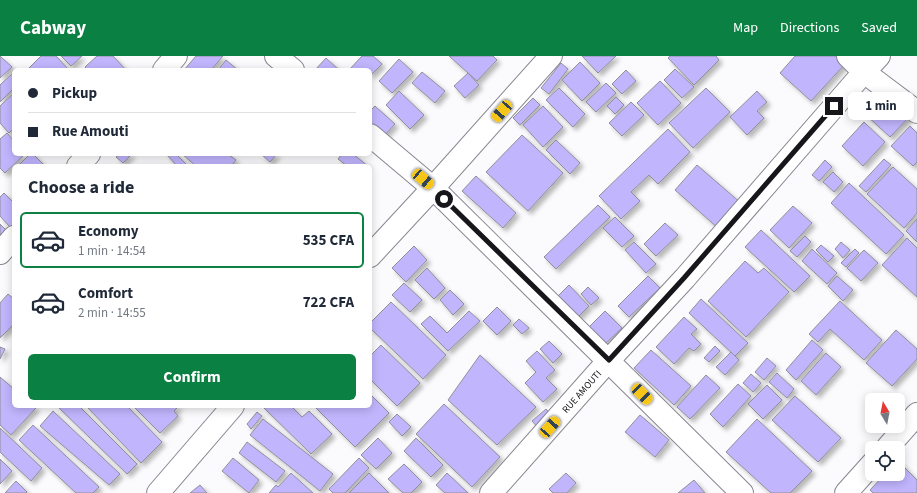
<!DOCTYPE html>
<meta charset="utf-8">
<style>
:root{--surface:#fff;--page:#f6f6f7;--text:#1f2937;--muted:#747a83;--line:#e0e1e3;--accent:#0b8043}
body{margin:0;font-family:"Source Sans 3",sans-serif;background:var(--page);color:var(--text);height:100vh;display:flex;flex-direction:column;font-size:15px;white-space:nowrap}
*{box-sizing:border-box;margin:0}
p{font-size:13px;color:var(--muted)}
.icon{flex:none;width:22px;height:22px;fill:none;stroke:currentColor;stroke-width:2;stroke-linecap:round;stroke-linejoin:round}
.map{position:relative;flex:1;overflow:hidden}
.side{position:absolute;left:12px;top:108px;width:360px;height:244px;display:flex;flex-direction:column;background:var(--surface);border-radius:6px;box-shadow:0 2px 10px #0003}
.side>*{flex:none}
.guide{position:absolute;left:12px;top:12px;width:360px;height:88px;border-radius:6px;box-shadow:0 2px 10px #0003;display:grid;align-content:center;height:88px;padding:0 16px;background:var(--surface)}
.needle{width:26px;rotate:350deg}
.fabs{position:absolute;left:865px;top:337px;display:grid;gap:8px}
.fabs a{display:grid;place-items:center;width:40px;height:40px;border-radius:6px;background:var(--surface);box-shadow:0 2px 10px #0003;font-size:20px}
.end{position:absolute;width:18px;height:18px;margin:-9px;border:5px solid #17161a;background:#fff;box-shadow:0 0 0 2px #fff}
.from{border-radius:50%}
.bubble{position:absolute;height:28px;border-radius:6px;background:var(--surface);box-shadow:0 2px 10px #0003;font-size:13px;font-weight:700;line-height:28px;text-align:center}
.car{position:absolute;width:12px;height:24px;margin:-12px -6px;border-radius:5px;box-shadow:0 0 3px 1px #0007;background:linear-gradient(#f5c518 24%,#345 0 40%,#f5c518 0 76%,#345 0 86%,#f5c518 0)}
.guide b{display:flex;align-items:center;gap:14px;height:38px;font-size:15px}
.guide b+b{border-top:1px solid var(--line)}
.guide i{width:10px;height:10px;background:var(--text)}
ul{padding:0;list-style:none}
li{display:flex;align-items:center;gap:12px;height:56px;margin:0 8px 6px;padding:0 8px;border:2px solid transparent;border-radius:6px}
li div{flex:1}
li b{display:block;font-size:15px}
li em{font-style:normal;font-weight:700}
li.active{border-color:var(--accent)}
li>.icon{width:36px;height:36px;stroke-width:1.5}
h2{padding:0 16px;font-size:18px;line-height:48px}
.primary-button{display:flex;gap:8px;margin-top:auto;padding:8px 16px}
.primary-button a{flex:1;height:46px;border-radius:6px;background:var(--accent);color:#fff;font-size:16px;font-weight:700;line-height:46px;text-align:center}
header{display:flex;align-items:center;gap:24px;box-sizing:border-box;height:56px;padding:0 20px;background:var(--accent);color:#fff}
header strong{font-size:19px}
nav{display:flex;gap:22px;margin-inline-start:auto;font-size:14px}
.map>svg:first-child{display:block}
</style>
<header>
<strong>Cabway</strong>
<nav><a>Map</a><a>Directions</a><a>Saved</a></nav>
</header>
<div class="map">
<svg width="917" height="437" viewBox="0 0 917 437">
<defs>
<filter id="shadow"><feDropShadow dx="3.5" dy="3.5" stdDeviation="2" flood-color="#0004"/></filter>
</defs>
<rect width="100%" height="100%" fill="#fbfbfd"/>
<g fill="#c1b5fd" stroke="#908f99" filter="url(#shadow)">
<polygon points="0,0 12,11 0,22"/>
<polygon points="41,0 56,0 69,14 27,14"/>
<polygon points="61,0 82,0 71,10"/>
<polygon points="97,0 113,0 126,14 88,14 85,11"/>
<polygon points="196,0 223,0 211,14 184,14"/>
<polygon points="362,0 373,0 382,8 370,20 370,14 349,14"/>
<polygon points="449,0 493,0 497,4 477,25"/>
<polygon points="582,0 616,0 598,17"/>
<polygon points="670,0 716,0 719,4 694,29 668,2"/>
<polygon points="795,0 838,0 846,7 811,45 780,17"/>
<polygon points="326,2 339,14 315,14"/>
<polygon points="399,3 413,16 392,37 379,25"/>
<polygon points="226,4 238,14 218,14"/>
<polygon points="580,6 600,27 582,45 562,24"/>
<polygon points="561,7 568,13 549,38 541,32"/>
<polygon points="675,13 694,31 682,42 664,24"/>
<polygon points="626,14 636,25 622,38 612,28"/>
<polygon points="14,16 14,32 0,46 0,29"/>
<polygon points="422,16 445,35 435,47 412,27"/>
<polygon points="468,17 479,29 465,42 454,30"/>
<polygon points="660,25 681,47 658,69 637,47"/>
<polygon points="606,27 616,37 596,56 586,46"/>
<polygon points="559,32 585,58 573,71 546,44"/>
<polygon points="706,32 730,56 693,92 669,67"/>
<polygon points="892,32 916,54 890,81 866,59"/>
<polygon points="399,35 424,59 410,73 386,49"/>
<polygon points="757,35 767,46 757,55 764,62 747,79 730,61"/>
<polygon points="14,37 14,72 9,77 0,67 0,50"/>
<polygon points="616,41 624,49 615,58 607,50"/>
<polygon points="533,42 540,49 520,69 513,62"/>
<polygon points="631,46 644,59 622,80 609,67"/>
<polygon points="375,50 395,68 385,79 370,66 370,55"/>
<polygon points="543,50 563,71 543,91 523,69"/>
<polygon points="864,66 885,86 863,110 842,90"/>
<polygon points="910,70 917,77 917,106 913,110 891,90"/>
<polygon points="668,73 690,96 658,128 649,119 631,136 640,145 621,163 599,140"/>
<polygon points="7,77 14,85 14,98 25,98 5,117 0,112 0,83"/>
<polygon points="522,79 563,117 528,155 486,116"/>
<polygon points="556,84 580,107 570,118 546,94"/>
<polygon points="30,98 33,98 43,108 41,110 18,110"/>
<polygon points="120,98 132,98 123,107 116,101"/>
<polygon points="166,98 176,98 188,110 177,110"/>
<polygon points="182,98 228,98 236,104 231,110 196,110"/>
<polygon points="261,98 277,98 270,106"/>
<polygon points="342,98 353,98 368,110 347,110 338,103"/>
<polygon points="884,103 891,109 866,136 859,130"/>
<polygon points="825,104 832,111 819,125 812,119"/>
<polygon points="697,109 742,148 719,173 675,134"/>
<polygon points="893,111 917,133 917,157 904,172 867,138"/>
<polygon points="833,116 843,126 834,136 823,126"/>
<polygon points="476,120 516,157 503,172 462,135"/>
<polygon points="849,127 904,179 886,198 831,147"/>
<polygon points="4,137 14,147 14,167 10,171 0,160 0,141"/>
<polygon points="598,149 610,161 556,213 544,201"/>
<polygon points="793,150 812,167 789,192 770,174"/>
<polygon points="615,161 634,180 622,191 603,172"/>
<polygon points="917,163 917,186 906,175"/>
<polygon points="665,167 678,179 656,200 644,188"/>
<polygon points="0,168 6,174 0,179"/>
<polygon points="761,174 810,220 794,236 745,191"/>
<polygon points="805,180 811,186 797,201 790,195"/>
<polygon points="907,182 917,192 917,241 882,209"/>
<polygon points="634,186 656,208 646,217 625,194"/>
<polygon points="841,186 850,194 843,202 835,193"/>
<polygon points="821,189 834,200 828,206 816,194"/>
<polygon points="414,190 427,204 406,226 392,212"/>
<polygon points="812,193 837,217 827,228 802,205"/>
<polygon points="855,193 859,197 846,211 841,207"/>
<polygon points="864,194 878,207 861,225 847,212"/>
<polygon points="745,205 758,217 764,212 789,236 746,281 708,245"/>
<polygon points="427,212 445,232 434,243 415,224"/>
<polygon points="648,220 660,232 629,261 618,250"/>
<polygon points="837,220 853,234 843,245 828,230"/>
<polygon points="404,227 422,244 410,256 392,239"/>
<polygon points="569,229 589,250 577,262 557,241"/>
<polygon points="588,231 599,242 591,249 581,238"/>
<polygon points="450,234 464,248 453,259 440,244"/>
<polygon points="8,238 14,243 14,268 0,282 0,247"/>
<polygon points="701,243 748,287 735,300 689,257"/>
<polygon points="840,245 882,284 864,304 830,273 818,286 809,278"/>
<polygon points="391,246 446,299 423,323 370,272 370,267"/>
<polygon points="497,251 511,265 497,279 483,265"/>
<polygon points="469,255 480,265 448,295 421,268 430,260 447,277"/>
<polygon points="605,255 622,272 605,288 589,271"/>
<polygon points="684,261 697,273 691,278 701,288 694,295 689,292 674,308 656,291"/>
<polygon points="519,263 529,272 522,278 513,269"/>
<polygon points="896,274 917,293 917,303 892,330 866,307"/>
<polygon points="812,284 823,294 796,324 786,314"/>
<polygon points="549,285 562,298 553,307 540,293"/>
<polygon points="381,289 420,327 397,350 370,323 370,300"/>
<polygon points="715,290 720,295 709,306 704,302"/>
<polygon points="0,291 5,293 0,303"/>
<polygon points="651,294 691,330 674,349 634,312"/>
<polygon points="537,295 555,314 546,322 557,333 543,346 525,327 536,316 526,305"/>
<polygon points="731,296 739,304 725,319 716,311"/>
<polygon points="826,297 841,311 816,339 801,325"/>
<polygon points="480,299 536,351 497,389 448,344"/>
<polygon points="767,302 776,310 764,324 755,316"/>
<polygon points="777,317 794,333 787,342 769,326"/>
<polygon points="751,318 761,327 753,336 743,327"/>
<polygon points="706,319 720,332 690,363 677,351"/>
<polygon points="0,321 14,333 14,350 34,350 36,352 11,379 0,369"/>
<polygon points="738,328 751,340 723,371 710,358"/>
<polygon points="767,329 782,344 763,363 748,348"/>
<polygon points="370,338 389,357 355,391 314,350 370,350"/>
<polygon points="795,340 841,382 818,406 772,364"/>
<polygon points="444,348 500,401 472,431 416,378"/>
<polygon points="57,350 79,350 137,408 127,418"/>
<polygon points="86,350 127,350 162,386 141,407"/>
<polygon points="133,350 179,350 174,355 178,360 160,377"/>
<polygon points="265,350 291,350 302,361 309,355 332,378 311,398 264,352"/>
<polygon points="546,353 554,362 541,375 532,365"/>
<polygon points="53,355 120,418 109,429 40,370"/>
<polygon points="257,356 262,360 251,373 247,368"/>
<polygon points="397,358 411,371 402,380 389,366"/>
<polygon points="640,359 669,384 655,401 625,376"/>
<polygon points="263,363 333,418 320,435 250,379"/>
<polygon points="757,363 812,415 790,437 771,437 726,396"/>
<polygon points="33,369 99,431 93,437 76,437 19,384"/>
<polygon points="0,372 42,412 31,425 0,396"/>
<polygon points="378,382 392,397 376,413 361,399"/>
<polygon points="416,382 443,409 431,421 404,395"/>
<polygon points="247,386 285,415 276,426 239,397"/>
<polygon points="233,402 259,424 249,437 222,415"/>
<polygon points="359,402 369,412 345,437 333,437 329,433"/>
<polygon points="0,403 12,415 0,428"/>
<polygon points="898,405 917,424 917,437 873,437 870,434 885,418 898,418"/>
<polygon points="404,408 422,426 411,437 403,437 388,423"/>
<polygon points="291,417 313,437 269,437 276,429 278,431"/>
<polygon points="369,417 389,437 349,437"/>
<polygon points="447,417 468,437 445,437 436,429"/>
<polygon points="566,417 576,427 567,437 553,437 549,433"/>
<polygon points="694,424 705,437 678,437"/>
<polygon points="16,425 27,436 26,437 5,437"/>
<polygon points="200,429 207,437 190,437"/>
</g>
<g fill="none" stroke-linecap="round" stroke-linejoin="round">
<g stroke="#888791" stroke-width="24">
<g id="street">
<polyline points="276,0 293,14"/>
<polyline points="848,0 864,16 917,56"/>
<polyline points="164,14 176,0"/>
<polyline points="370,79 433,132 742,437"/>
<polyline points="78,110 89,98"/>
<polyline points="0,197 14,181"/>
<polyline points="370,200 433,132 551,0"/>
<polyline points="887,392 917,358"/>
<polyline points="158,437 233,350"/>
<path id="s1" d="M491,437L609,304L685,222L864,16L879,0"/>
<polyline points="846,437 872,408"/>
</g>
</g>
<use href="#street" stroke="#fff" stroke-width="22"/>
</g>
<g fill="none" stroke-linecap="round" stroke-linejoin="round">
<polyline stroke="#17161a" stroke-width="5" points="444,143 609,304 684,222 834,50"/>
</g>
<g text-anchor="middle" stroke-width="3.5" stroke-linejoin="round" paint-order="stroke">
<g font-size="10" fill="#17161a" stroke="#fff">
<text dy="4" stroke="none"><textPath href="#s1" startOffset="136">RUE AMOUTI</textPath></text>
</g>
</g>
</svg>
<div class="fabs">
<a><svg class="needle" viewBox="-14 -14 28 28"><path d="M0-13l5 13h-10z" fill="#e53935"/><path d="M0 13l5-13h-10z" fill="#747a83"/></svg></a>
<a><svg class="icon" aria-label="locate" viewBox="0 0 24 24"><circle cx="12" cy="12" r="6"/><path d="M12 2v4M12 18v4M2 12h4M18 12h4"/></svg></a>
</div>
<i class="end from" style="left:444px;top:143px"></i>
<i class="end" style="left:834px;top:50px"></i>
<div class="bubble" style="left:848px;top:36px;width:66px">1 min</div>
<i class="car" style="left:502px;top:55px;rotate:221deg"></i>
<i class="car" style="left:423px;top:123px;rotate:130deg"></i>
<i class="car" style="left:642px;top:338px;rotate:135deg"></i>
<i class="car" style="left:550px;top:371px;rotate:42deg"></i>
<div class="guide">
<b><i class="from"></i>Pickup</b>
<b><i></i>Rue Amouti</b>
</div>
<section class="side">
<h2>Choose a ride</h2>
<ul>
<li class="active"><svg class="icon" aria-label="car" viewBox="0 0 24 24"><path d="M5 17H2v-5l4-1 3-4h7l3 4 3 1v5h-3M9 17h6M6 11h13"/><circle cx="7" cy="17" r="2"/><circle cx="17" cy="17" r="2"/></svg><div><b>Economy</b><p>1 min · 14:54</p></div><em>535 CFA</em></li>
<li><svg class="icon" aria-label="car" viewBox="0 0 24 24"><path d="M5 17H2v-5l4-1 3-4h7l3 4 3 1v5h-3M9 17h6M6 11h13"/><circle cx="7" cy="17" r="2"/><circle cx="17" cy="17" r="2"/></svg><div><b>Comfort</b><p>2 min · 14:55</p></div><em>722 CFA</em></li>
</ul>
<div class="primary-button"><a>Confirm</a></div>
</section>
</div>
